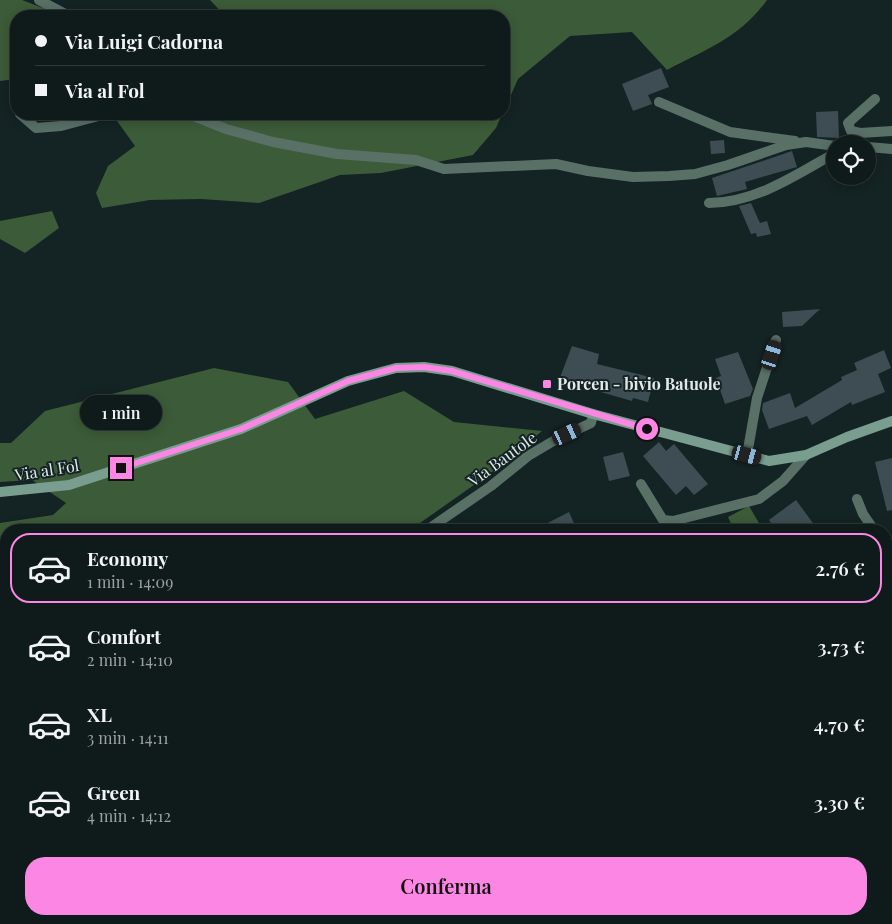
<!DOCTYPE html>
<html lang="it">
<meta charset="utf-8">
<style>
:root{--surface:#0f1a1a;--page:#182323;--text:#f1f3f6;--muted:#9ba1a2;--line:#2f3839;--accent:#fc86e3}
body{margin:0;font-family:"Playfair Display",serif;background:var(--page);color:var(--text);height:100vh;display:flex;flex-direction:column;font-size:19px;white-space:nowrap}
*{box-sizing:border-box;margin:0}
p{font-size:16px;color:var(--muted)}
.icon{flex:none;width:28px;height:28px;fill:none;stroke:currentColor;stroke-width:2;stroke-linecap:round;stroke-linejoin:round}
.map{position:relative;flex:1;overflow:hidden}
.side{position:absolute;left:0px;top:524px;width:892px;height:401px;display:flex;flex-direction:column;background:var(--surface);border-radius:20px 20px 0 0;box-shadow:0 2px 12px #0003,0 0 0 1px var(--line)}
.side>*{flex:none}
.hud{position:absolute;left:10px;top:10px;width:500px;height:110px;border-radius:20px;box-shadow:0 2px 12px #0003,0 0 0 1px var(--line);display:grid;align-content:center;height:110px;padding:0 25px;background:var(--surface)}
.tools{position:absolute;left:826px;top:135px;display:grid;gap:10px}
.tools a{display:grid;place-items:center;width:50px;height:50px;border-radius:50%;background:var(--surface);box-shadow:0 2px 12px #0003,0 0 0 1px var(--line);font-size:25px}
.end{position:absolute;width:22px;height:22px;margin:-11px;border:6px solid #fc86e3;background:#111;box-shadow:0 0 0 2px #111}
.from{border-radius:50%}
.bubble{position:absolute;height:35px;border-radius:18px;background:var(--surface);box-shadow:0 2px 12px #0003,0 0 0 1px var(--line);font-size:16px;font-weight:600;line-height:35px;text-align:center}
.car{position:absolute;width:15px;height:30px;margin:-15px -8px;border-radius:6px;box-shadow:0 0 4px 1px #0007;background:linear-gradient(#222 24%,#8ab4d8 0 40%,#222 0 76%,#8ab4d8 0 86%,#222 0)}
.hud b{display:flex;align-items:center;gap:18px;height:48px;font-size:19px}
.hud b+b{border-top:1px solid var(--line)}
.hud i{width:12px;height:12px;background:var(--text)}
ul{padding:9px 0 0;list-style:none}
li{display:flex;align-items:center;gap:15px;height:70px;margin:0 10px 8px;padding:0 15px;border:2px solid transparent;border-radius:20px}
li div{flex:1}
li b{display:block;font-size:19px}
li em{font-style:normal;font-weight:600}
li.current{border-color:var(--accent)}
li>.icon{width:45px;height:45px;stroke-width:1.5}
.button{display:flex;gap:10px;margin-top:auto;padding:10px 25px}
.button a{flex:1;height:58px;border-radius:20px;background:var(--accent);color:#111;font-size:20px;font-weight:600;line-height:58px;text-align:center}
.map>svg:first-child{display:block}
</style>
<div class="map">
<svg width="892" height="924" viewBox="0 0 892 924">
<rect width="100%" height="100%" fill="#142323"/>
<g fill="#3c5b38">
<polygon points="0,0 22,0 64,16 16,16 16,79 0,81"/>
<path d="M210,0H767C741,37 705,50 667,70L632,32L570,36L518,79L504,111V16H225Z"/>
<polygon points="112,114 502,114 496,128 473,155 381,173 340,175 259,203 201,199 150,200 102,208 96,193 108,166 135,146"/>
<polygon points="52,211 59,228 25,253 0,239 0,221"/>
<polygon points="214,368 288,382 315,419 404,391 454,422 542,431 501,466 410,530 6,530 6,594 4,598 6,604 6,649 0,651 0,523 53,515 66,503 32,480 0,482 0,443 11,443 45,411"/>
<polygon points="749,506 763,530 734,530 728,517"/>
</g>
<g fill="#3e4d53">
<polygon points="661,68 669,87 648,95 652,104 633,111 622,84"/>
<polygon points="838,111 839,138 817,137 816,112"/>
<polygon points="724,140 725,153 711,154 710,141"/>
<polygon points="792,151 797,167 745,182 747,189 717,196 712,178"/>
<polygon points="751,203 760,223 767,221 771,234 757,237 756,233 751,234 739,206"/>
<polygon points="820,309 802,326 783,327 782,312"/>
<polygon points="572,346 599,354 597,364 654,378 648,402 633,398 632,401 559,380"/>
<polygon points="884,350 891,368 878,374 885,392 852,405 851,402 812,425 807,416 769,429 762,410 763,403 790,393 795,408 842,380 841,377 857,370 854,363"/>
<polygon points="738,352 753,389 750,396 725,404 716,378 721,376 715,359"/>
<polygon points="659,442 666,451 674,444 708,484 694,495 686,486 676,495 643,456"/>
<polygon points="623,452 630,476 609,481 603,457"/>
<polygon points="892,458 892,510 887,511 875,462"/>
<polygon points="796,500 818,530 776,530 769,520"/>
<polygon points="569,512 577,530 534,530"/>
</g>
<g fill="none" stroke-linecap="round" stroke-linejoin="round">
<g stroke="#597067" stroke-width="10">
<polyline points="39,0 69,16"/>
<polyline points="16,98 16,103"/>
<polyline points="875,99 848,123 851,131 860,133 892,131"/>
<polyline points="659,102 730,132 795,141"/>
<polyline points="20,114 36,128 61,126 106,114"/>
<polyline points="189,114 226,129 273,142 337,154 416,160 444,169 556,164 588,171 633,177 669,176 695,174 728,165 786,145 806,142"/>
<path d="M709,203C755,203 796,175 835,153"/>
<polyline points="747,455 757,398 776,340"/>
<polyline points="641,484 663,520 673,521 759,499 783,481 806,455"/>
<polyline points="857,499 863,514 874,530"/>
<polyline points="886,541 892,544"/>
</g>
<g stroke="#597067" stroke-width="10">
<polyline points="806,142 835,146"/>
<polyline points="868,147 892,149"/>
<polyline points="427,530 491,486 528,456 555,440 591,423 593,414"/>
<polyline points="0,876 6,871"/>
</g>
<polyline stroke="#799e90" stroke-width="10" points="0,492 69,485 241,429 348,381 396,368 424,367 452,371 593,414 769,461 806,455 847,437 892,421"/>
</g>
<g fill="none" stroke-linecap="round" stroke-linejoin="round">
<polyline stroke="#fc86e3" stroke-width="6" points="121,468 241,429 348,381 396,368 424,367 452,371 647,429"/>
</g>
<rect fill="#fc86e3" stroke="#142323" stroke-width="2" x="542" y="379" width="10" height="10" rx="2.5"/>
<g text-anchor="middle" stroke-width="4" stroke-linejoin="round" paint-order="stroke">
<g font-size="16" font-weight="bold" fill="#e0eaea" stroke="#142323" text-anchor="start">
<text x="557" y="390">Porcen - bivio Batuole</text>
</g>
<g font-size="16" fill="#e0eaea" stroke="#142323">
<text transform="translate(502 459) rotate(-36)" y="6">Via Bautole</text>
<text transform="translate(47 470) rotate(-9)" y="6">Via al Fol</text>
</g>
</g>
</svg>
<div class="tools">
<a><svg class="icon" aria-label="locate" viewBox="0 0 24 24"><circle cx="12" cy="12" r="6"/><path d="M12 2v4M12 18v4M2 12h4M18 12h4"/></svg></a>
</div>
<i class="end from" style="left:647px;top:429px"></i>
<i class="end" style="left:121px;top:468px"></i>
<div class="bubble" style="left:80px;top:395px;width:82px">1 min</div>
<i class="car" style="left:772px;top:355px;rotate:18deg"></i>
<i class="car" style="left:567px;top:434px;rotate:65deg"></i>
<i class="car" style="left:747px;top:455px;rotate:105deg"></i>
<div class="hud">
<b><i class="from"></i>Via Luigi Cadorna</b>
<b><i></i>Via al Fol</b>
</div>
<section class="side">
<ul>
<li class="current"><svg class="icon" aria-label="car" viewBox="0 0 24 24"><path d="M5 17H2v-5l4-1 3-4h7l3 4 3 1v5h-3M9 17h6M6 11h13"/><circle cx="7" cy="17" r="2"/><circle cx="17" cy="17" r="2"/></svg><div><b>Economy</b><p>1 min · 14:09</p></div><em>2.76 €</em></li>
<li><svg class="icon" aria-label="car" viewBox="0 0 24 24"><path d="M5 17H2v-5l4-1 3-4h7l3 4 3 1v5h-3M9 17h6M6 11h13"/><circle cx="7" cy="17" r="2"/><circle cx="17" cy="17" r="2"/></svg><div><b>Comfort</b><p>2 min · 14:10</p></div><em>3.73 €</em></li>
<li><svg class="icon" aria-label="car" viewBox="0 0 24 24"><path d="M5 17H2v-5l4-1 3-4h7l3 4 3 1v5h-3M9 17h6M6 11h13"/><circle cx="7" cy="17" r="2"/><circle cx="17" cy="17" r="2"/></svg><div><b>XL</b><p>3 min · 14:11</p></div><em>4.70 €</em></li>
<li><svg class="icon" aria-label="car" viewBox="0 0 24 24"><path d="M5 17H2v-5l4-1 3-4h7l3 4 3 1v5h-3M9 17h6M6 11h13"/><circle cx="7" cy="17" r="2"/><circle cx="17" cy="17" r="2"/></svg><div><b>Green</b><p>4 min · 14:12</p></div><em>3.30 €</em></li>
</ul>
<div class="button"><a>Conferma</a></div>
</section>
</div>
